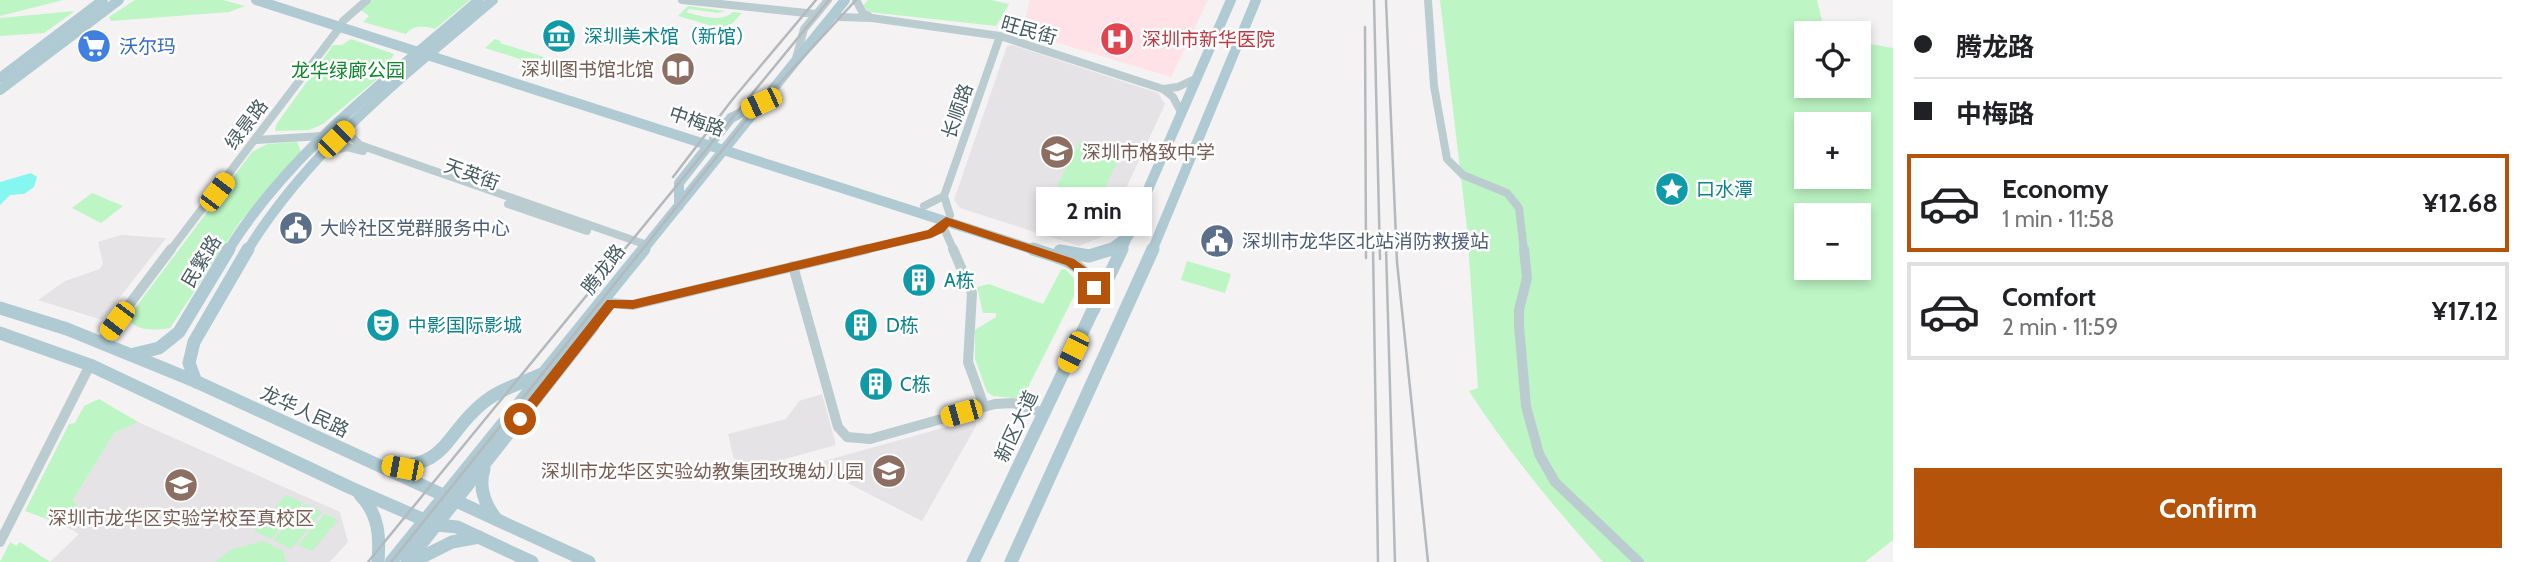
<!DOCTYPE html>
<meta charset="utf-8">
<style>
:root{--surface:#fff;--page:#f6f6f6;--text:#202124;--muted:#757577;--line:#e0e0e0;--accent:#b45309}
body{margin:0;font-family:Cabin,"Noto Sans SC",sans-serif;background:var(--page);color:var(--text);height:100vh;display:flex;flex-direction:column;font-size:26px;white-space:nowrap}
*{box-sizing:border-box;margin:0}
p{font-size:23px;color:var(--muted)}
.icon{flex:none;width:38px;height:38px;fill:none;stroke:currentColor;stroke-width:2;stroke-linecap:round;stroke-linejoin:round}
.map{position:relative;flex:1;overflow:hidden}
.side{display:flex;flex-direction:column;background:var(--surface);width:630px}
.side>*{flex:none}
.banner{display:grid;align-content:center;height:154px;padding:0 21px;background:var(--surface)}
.fabs{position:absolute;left:1794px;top:21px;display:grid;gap:14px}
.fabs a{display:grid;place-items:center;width:77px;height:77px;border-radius:0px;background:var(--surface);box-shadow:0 4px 10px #0003;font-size:35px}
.end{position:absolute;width:32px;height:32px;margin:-16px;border:9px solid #b45309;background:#fff;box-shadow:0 0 0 4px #fff}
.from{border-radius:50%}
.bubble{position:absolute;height:49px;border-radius:0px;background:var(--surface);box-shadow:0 4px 10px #0003;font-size:23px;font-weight:700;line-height:49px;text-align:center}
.car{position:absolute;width:21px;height:42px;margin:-21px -10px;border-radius:9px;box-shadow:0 0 5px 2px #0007;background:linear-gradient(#f5c518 24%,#345 0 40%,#f5c518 0 76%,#345 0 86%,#f5c518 0)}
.banner b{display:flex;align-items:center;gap:24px;height:66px;font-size:26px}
.banner b+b{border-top:2px solid var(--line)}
.banner i{width:18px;height:18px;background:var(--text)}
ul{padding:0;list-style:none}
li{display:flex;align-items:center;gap:21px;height:98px;margin:0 14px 10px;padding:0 7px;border:4px solid var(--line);border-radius:0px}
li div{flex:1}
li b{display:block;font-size:26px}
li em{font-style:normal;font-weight:700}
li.current{border-color:var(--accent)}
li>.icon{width:63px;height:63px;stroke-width:1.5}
.action{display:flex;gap:14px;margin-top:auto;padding:14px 21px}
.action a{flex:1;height:80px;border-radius:0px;background:var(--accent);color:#fff;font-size:28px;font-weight:700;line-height:80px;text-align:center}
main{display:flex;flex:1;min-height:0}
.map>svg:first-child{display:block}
</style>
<main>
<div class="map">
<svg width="1893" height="562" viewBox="0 0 1893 562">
<rect width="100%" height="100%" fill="#f4f2f2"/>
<g fill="#e5e3e5">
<polygon points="1012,45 1158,93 1165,104 1104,236 1079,246 960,208 954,200 1007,46"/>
<polygon points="121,235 166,238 102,320 38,300 65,281 100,269 103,263 98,242"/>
<polygon points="822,394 836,445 737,472 728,434 786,419 799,401"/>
<polygon points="975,419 976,426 922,521 828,473 824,461"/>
<polygon points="138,422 340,512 348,542 330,562 50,562 79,534 63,525 78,507 73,500 114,433"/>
</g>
<polygon fill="#fee2e7" points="1030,0 1208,0 1171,77 1022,32"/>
<g fill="#bdf5c4" fill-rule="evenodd">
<polygon points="0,0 63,0 0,16"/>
<polygon points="135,0 223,0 245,6 229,12 111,21 109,17"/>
<path d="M372,0H470L435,29C425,26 413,25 406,34L363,22L369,16L361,10Z"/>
<polygon points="868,0 991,0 1009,4 996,26 869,12 863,6"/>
<path d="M1440,0H1817L1825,33H1806V86H1858L1859,42L1893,48V540L1865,562H1603C1554,507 1509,453 1469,391L1478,388L1467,228ZM1806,124H1858V177H1806ZM1806,215H1858V268H1806Z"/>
<path d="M688,6L725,11L718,13L689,9L686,12C700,16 722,23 733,12L742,13L726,30L678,16Z"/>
<polygon points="75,11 44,33 0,36 0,18"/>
<polygon points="351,39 394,54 390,61 394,65 323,124 309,130 275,131 276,125 333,45 342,45"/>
<polygon points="495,39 501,41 500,43 547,58 539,65 485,48"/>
<polygon points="1080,141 1121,153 1095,209 1052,196"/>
<path d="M297,142L301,152L240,222L170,328C153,331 139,331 127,319L252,152L267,144Z"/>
<polygon points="92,193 123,206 101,223 72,208"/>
<polygon points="1187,261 1231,274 1225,293 1181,280"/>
<polygon points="1065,269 1080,284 1022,399 993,396 987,392 975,359 975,330 996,317 996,313 983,313 977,287 989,284 1043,304 1061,270"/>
<polygon points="99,399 138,422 114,433 73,500 78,507 63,525 25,511 69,424 75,423 84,406"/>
<polygon points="286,495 303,503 271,539 254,531"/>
<polygon points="305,504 322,512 291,549 273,540"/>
<polygon points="325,514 338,520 312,551 298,545"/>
<polygon points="263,541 283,551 286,562 215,562 231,550"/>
<polygon points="10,542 16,546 20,542 50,562 0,562"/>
</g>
<polygon fill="#86f6f0" points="31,173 37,177 34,187 24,194 10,195 0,205 0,182"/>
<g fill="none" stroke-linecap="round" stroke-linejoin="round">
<g stroke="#bbccd0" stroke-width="8">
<polyline points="682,0 816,14"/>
<polyline points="856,0 863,13 870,17"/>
<polyline points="1428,0 1434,86 1447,159 1463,175 1507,193 1519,208 1524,251"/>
<polyline points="840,17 872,18 1000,36 1163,89 1173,97 1182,114"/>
<polyline points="343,21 367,0"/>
<polyline points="795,62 804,29 828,0"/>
<polyline points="1163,89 1178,87 1197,78"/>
<polyline points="351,125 349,134 360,145 647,245"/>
<polyline points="256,140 322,136"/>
<polyline points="323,153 347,147 363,151"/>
<polyline points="508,204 587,231"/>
<polyline points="924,206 944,196"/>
<polyline points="950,215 944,196 1000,36"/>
<polyline points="943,226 954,251"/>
<polyline points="170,251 340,27"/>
<polyline points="860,251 931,234 940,229 946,221"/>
</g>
<g stroke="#bbccd0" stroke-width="10">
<polyline points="953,249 972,293 968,362 984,406"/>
<polyline points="1524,249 1527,278 1519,310 1519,326 1526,406 1539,454 1555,482 1639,562"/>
<polyline points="793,266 838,427 847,437 870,439 995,404 1013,403 1044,413"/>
<polyline points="611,303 633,305 867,249"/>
<polyline points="101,342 171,249"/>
<polyline points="0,542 90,365"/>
</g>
<g stroke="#afcad3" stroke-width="10">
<polyline points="256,0 1038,251"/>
<polyline points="0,78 103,0"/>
<polyline points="0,90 119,0"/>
<polyline points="714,139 731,118 758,104"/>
<polyline points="679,206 679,183 709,145"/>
<path d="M228,251C290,150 391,77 479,0"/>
<path d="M247,251C309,150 403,76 493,0"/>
<polyline points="642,251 845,0"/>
<polyline points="1108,251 1129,235"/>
<polyline points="1121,251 1231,0"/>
<polyline points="1152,251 1256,0"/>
</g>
<g stroke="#afcad3" stroke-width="13">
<path d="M1033,249C1069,261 1094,264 1094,309"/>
<polyline points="1060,251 1089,256 1112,249"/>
<polyline points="0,308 67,329 197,382 589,562"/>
<polyline points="0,333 90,365 351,488 436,525 457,527 532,562"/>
<polyline points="134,354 159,348 179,332 229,249"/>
<polyline points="196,382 189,363 194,342 248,249"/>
<path d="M388,465C447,470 445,433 483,403C500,389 522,383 542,374"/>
<path d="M484,469C478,488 485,505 497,520"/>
<path d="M360,495C379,514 380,537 378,562"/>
<polyline points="391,562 644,249"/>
<polyline points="407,562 593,326"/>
<polyline points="412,562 452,542 479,537"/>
<polyline points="973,562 1122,249"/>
<polyline points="1011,562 1153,249"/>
</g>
<g stroke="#b3b9bd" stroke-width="2.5">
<polyline points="1374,0 1380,259"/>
<polyline points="1386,0 1397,262 1428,562"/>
<polyline points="1365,27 1366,258"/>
<polyline points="673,177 732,100 816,0"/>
<polyline points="1373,247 1378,562"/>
<polyline points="1386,248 1395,562"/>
<polyline points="368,562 829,0"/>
<polyline points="391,562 753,112 856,0"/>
</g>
</g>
<polygon fill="#b45309" points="946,217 1074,259 1092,272 1100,288 1098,291 1090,291 1084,278 1066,265 949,226 944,232 931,238 633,309 614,308 524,423 515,423 513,419 607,300 633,300 928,230"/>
<defs>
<g id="museum-disc" transform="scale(1.75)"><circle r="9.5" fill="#0f9aa8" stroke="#fff"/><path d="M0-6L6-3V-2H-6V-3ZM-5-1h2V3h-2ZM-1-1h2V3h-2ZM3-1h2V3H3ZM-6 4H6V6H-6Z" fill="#fff"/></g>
<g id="hospital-disc" transform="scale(1.75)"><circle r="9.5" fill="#e0444e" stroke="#fff"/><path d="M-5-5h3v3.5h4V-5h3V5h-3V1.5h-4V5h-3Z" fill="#fff"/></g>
<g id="supermarket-disc" transform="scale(1.75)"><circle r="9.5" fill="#3f7fe0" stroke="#fff"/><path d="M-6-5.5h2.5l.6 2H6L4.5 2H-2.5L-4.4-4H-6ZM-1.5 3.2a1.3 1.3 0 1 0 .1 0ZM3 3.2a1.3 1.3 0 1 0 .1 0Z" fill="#fff"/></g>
<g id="library-disc" transform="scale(1.75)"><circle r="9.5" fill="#8d6e63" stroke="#fff"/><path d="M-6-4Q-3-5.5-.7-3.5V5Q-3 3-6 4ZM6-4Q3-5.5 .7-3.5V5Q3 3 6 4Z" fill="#fff"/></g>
<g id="school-disc" transform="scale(1.75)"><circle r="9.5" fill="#8d6e63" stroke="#fff"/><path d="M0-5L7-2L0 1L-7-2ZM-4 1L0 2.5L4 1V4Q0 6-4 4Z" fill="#fff"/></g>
<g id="sight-disc" transform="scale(1.75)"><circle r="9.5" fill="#0f9aa8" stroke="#fff"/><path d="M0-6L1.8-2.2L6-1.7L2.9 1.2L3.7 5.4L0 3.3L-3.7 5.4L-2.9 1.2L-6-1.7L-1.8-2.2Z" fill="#fff"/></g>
<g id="civic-disc" transform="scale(1.75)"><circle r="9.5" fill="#5c6f8a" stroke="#fff"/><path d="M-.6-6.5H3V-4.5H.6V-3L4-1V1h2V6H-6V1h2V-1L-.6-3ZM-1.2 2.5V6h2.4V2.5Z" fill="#fff"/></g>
<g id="building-disc" transform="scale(1.75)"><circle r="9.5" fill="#0f9aa8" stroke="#fff"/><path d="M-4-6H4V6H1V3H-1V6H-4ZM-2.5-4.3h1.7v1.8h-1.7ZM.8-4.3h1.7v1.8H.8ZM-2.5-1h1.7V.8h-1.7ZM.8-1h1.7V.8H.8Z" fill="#fff"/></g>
<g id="theatre-disc" transform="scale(1.75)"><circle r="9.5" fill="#0f9aa8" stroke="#fff"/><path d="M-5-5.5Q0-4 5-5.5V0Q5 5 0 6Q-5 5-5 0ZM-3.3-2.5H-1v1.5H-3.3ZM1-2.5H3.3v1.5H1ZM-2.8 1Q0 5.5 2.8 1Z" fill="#fff"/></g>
</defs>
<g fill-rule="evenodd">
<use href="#museum-disc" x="559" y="36"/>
<use href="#hospital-disc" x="1117" y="39"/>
<use href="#supermarket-disc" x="94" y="46"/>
<use href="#library-disc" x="678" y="69"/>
<use href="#school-disc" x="1057" y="152"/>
<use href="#sight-disc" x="1672" y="189"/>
<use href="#civic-disc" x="296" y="228"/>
<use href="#civic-disc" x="1217" y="241"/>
<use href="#building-disc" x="919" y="280"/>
<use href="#theatre-disc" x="383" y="325"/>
<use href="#building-disc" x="861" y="325"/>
<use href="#building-disc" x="876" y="384"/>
<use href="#school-disc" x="889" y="471"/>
<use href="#school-disc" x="181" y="485"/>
</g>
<g text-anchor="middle" stroke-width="5" stroke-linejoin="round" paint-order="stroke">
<g font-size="19" fill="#475c62" stroke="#fff">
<text transform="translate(1029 30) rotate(16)" y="7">旺民街</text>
<text transform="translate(957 111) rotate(-71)" y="7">长顺路</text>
<text transform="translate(697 121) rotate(18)" y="7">中梅路</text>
<text transform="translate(246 124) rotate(-53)" y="7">绿景路</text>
<text transform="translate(472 174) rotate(20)" y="7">天英街</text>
<text transform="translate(201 261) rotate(-59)" y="7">民繁路</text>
<text transform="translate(603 269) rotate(-52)" y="7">腾龙路</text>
<text transform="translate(305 411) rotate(25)" y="7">龙华人民路</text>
<text transform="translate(1016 426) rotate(-65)" y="7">新区大道</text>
</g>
<g font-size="19" fill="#0d838f" stroke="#fff" text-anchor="start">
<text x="584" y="43">深圳美术馆（新馆）</text>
<text x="1696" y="196">口水潭</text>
<text x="944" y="287">A栋</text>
<text x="408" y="332">中影国际影城</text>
<text x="886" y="332">D栋</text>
<text x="900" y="391">C栋</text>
</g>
<g font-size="19" fill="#be3a42" stroke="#fff" text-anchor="start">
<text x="1142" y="46">深圳市新华医院</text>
</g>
<g font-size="19" fill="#366cbe" stroke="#fff" text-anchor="start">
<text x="119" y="53">沃尔玛</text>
</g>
<g font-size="19" fill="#785e54" stroke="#fff" text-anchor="end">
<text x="654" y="76">深圳图书馆北馆</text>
<text x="1082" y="159" text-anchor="start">深圳市格致中学</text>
<text x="864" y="478">深圳市龙华区实验幼教集团玫瑰幼儿园</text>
<text x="181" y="525" text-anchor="middle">深圳市龙华区实验学校至真校区</text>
</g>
<g font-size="19" fill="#0d882b" stroke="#fff">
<text x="348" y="77">龙华绿廊公园</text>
</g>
<g font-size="19" fill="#4e5e75" stroke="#fff" text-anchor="start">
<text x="320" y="235">大岭社区党群服务中心</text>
<text x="1242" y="248">深圳市龙华区北站消防救援站</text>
</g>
</g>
</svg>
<div class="fabs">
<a><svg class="icon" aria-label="locate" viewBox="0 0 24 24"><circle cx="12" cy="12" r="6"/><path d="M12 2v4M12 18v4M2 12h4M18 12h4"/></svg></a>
<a>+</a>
<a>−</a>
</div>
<i class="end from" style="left:520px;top:419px"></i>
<i class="end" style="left:1094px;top:288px"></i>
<div class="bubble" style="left:1036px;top:187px;width:116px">2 min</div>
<i class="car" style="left:761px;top:103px;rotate:245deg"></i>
<i class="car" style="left:336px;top:139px;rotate:45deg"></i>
<i class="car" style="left:217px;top:192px;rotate:37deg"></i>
<i class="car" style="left:117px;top:321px;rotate:217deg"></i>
<i class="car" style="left:1073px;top:352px;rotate:206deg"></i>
<i class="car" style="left:961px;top:413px;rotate:254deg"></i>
<i class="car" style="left:402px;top:468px;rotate:281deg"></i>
</div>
<section class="side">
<div class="banner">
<b><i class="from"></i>腾龙路</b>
<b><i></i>中梅路</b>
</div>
<ul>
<li class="current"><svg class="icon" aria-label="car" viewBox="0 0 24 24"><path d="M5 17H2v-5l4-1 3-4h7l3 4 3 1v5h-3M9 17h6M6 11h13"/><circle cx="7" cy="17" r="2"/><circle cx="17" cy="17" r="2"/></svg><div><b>Economy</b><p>1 min · 11:58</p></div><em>¥12.68</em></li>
<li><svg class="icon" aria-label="car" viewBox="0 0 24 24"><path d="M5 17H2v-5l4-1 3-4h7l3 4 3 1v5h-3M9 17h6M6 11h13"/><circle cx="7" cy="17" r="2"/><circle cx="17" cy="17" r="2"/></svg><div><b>Comfort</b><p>2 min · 11:59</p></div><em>¥17.12</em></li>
</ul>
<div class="action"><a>Confirm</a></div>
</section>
</main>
